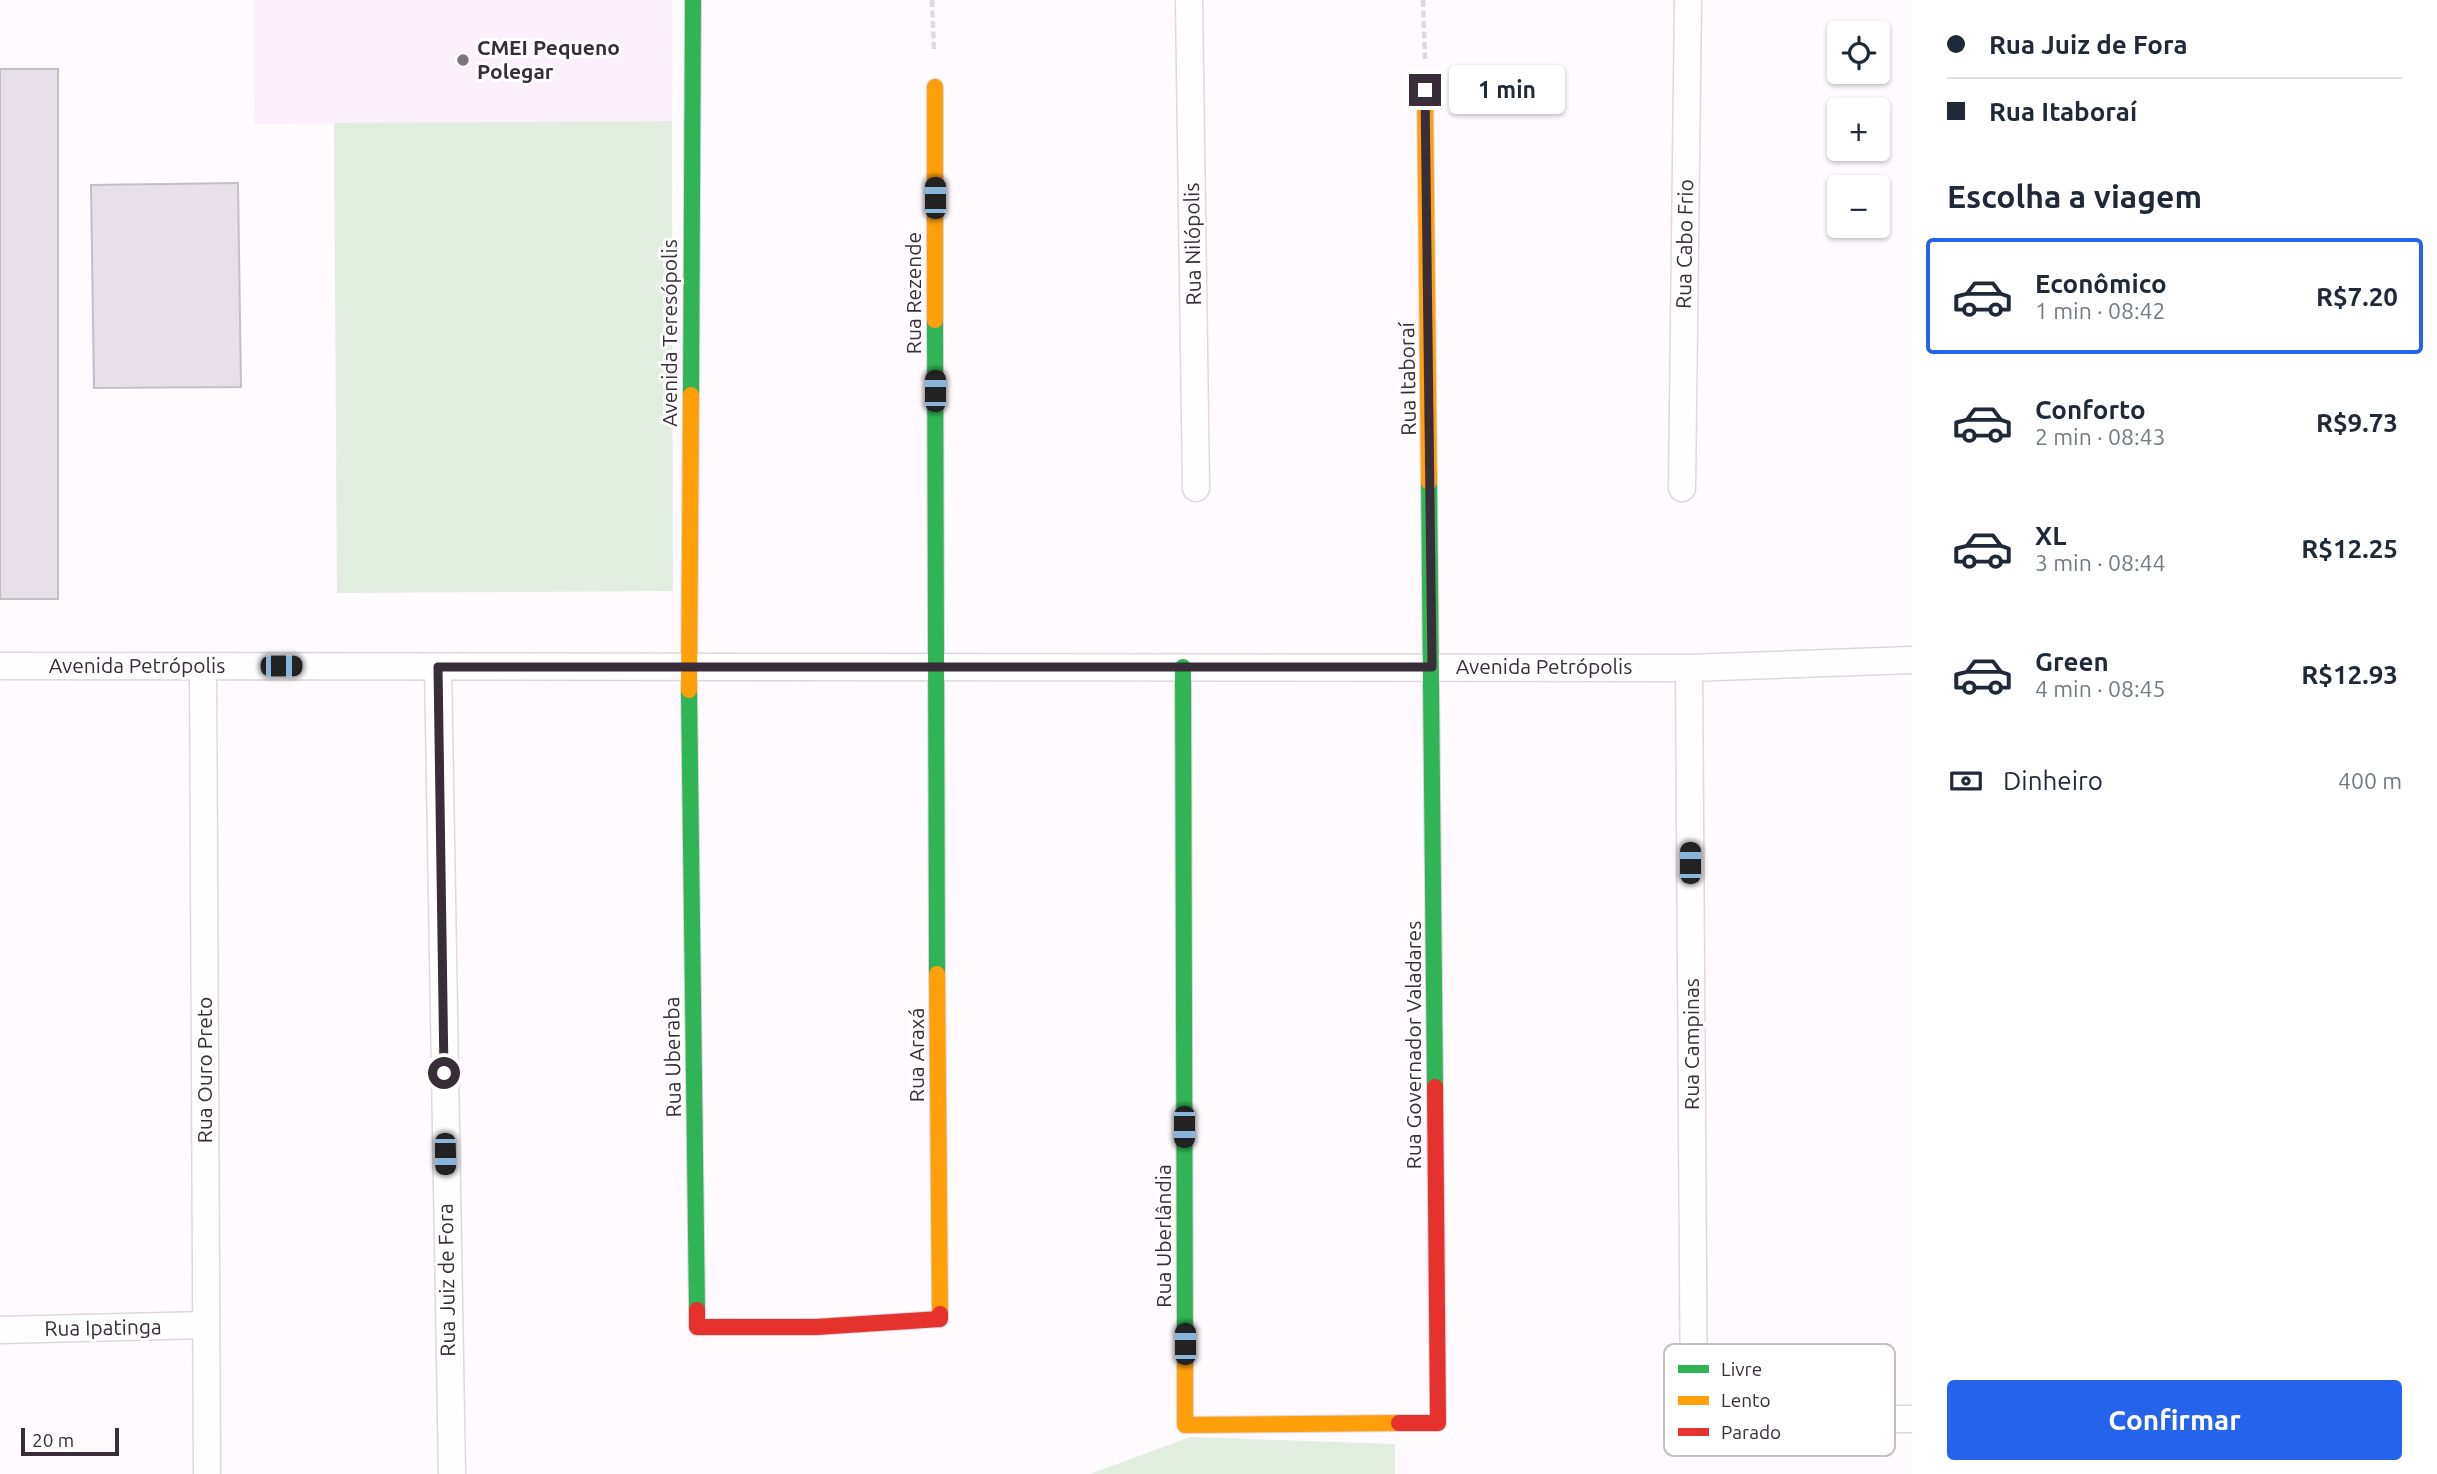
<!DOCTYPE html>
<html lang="pt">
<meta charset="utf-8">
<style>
:root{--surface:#fff;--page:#f2f2f3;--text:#1f2937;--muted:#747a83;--line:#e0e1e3;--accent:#2563eb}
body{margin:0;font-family:Ubuntu,sans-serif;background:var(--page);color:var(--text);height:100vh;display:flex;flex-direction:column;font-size:26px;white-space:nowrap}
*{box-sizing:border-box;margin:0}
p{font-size:23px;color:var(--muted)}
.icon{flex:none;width:38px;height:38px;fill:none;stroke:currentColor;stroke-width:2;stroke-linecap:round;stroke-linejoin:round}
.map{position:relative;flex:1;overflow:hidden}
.panel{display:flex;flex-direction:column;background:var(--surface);width:525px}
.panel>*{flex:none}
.banner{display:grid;align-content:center;height:154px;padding:0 35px;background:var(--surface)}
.tools{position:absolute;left:1827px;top:21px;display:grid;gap:14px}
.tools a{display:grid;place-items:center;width:63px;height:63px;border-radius:7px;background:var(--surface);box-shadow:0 2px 5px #0004;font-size:35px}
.scale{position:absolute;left:21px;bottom:18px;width:98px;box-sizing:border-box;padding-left:7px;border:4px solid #382d38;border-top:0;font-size:19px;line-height:24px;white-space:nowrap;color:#382d38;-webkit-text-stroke:5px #fff;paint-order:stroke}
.end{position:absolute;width:32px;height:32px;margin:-16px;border:9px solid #382d38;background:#fff;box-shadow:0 0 0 4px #fff}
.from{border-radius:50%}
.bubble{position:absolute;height:49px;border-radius:7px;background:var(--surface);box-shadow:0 2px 5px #0004;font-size:23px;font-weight:700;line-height:49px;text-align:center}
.car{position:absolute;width:21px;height:42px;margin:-21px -10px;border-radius:9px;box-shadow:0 0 5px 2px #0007;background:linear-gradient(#222 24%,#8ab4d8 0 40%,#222 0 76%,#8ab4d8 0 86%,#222 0)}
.banner b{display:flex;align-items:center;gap:24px;height:66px;font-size:26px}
.banner b+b{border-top:2px solid var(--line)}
.banner i{width:18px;height:18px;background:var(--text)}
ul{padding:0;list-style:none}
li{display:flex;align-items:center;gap:21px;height:116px;margin:0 14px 10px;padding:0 21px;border:4px solid transparent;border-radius:7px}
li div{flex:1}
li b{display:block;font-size:26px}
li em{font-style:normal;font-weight:700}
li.current{border-color:var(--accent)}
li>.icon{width:63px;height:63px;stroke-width:1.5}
h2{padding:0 35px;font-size:32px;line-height:84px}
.pay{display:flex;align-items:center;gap:18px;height:77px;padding:0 35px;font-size:26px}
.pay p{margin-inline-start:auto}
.primary-button{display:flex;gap:14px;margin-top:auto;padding:14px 35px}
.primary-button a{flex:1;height:80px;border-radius:7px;background:var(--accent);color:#fff;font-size:28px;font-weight:700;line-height:80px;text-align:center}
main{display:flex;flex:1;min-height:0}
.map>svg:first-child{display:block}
</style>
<main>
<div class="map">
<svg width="1912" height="1474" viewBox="0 0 1912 1474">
<rect width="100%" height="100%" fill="#fefafe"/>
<polygon fill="#fcf0fc" points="253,0 672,0 672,121 254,124"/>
<g fill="#e2eee0">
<polygon points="672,121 673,591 337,593 334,123"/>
<polygon points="1190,1437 1395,1444 1395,1474 1090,1474"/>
</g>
<g fill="#e7e0e8" stroke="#c4bec5" stroke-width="2">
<rect x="0" y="69" width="58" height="530"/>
<polygon points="238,183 241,387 94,388 91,185"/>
</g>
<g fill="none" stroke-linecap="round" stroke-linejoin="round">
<g stroke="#dfd7df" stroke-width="29">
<g id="street">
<polyline points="1189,0 1196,488"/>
<polyline points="1682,488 1688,0"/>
<polyline points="0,666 1689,668 1912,660"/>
<polyline points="203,666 207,1474"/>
<polyline points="438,667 452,1474"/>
<polyline points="1689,668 1694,1420 1912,1419"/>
<polyline points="0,1330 206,1325"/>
</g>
</g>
<g stroke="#dfd7df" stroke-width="18">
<g id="fast">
<polyline points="935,320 937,974"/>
<polyline points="691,395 693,0"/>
<polyline points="1429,482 1435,1087"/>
<polyline points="1183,667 1185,1352"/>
<polyline points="689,690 697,1310"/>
</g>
</g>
<g stroke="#dfd7df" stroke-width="18">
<g id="slow">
<polyline points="935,87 935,320"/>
<polyline points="1425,91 1429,482"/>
<polyline points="689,690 691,395"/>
<polyline points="937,974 940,1314"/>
<polyline points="1185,1352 1185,1425 1399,1423"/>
</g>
</g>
<g stroke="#dfd7df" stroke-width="18">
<g id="jam">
<polyline points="697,1310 697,1327 816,1327 940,1319 940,1314"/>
<polyline points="1399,1423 1438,1423 1435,1087"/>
</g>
</g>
<g stroke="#dedbde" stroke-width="4.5" stroke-dasharray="7 3.5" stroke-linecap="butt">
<polyline points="932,0 934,52"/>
<polyline points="1423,0 1425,59"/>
</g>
<use href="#street" stroke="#fffeff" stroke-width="26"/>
<use href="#fast" stroke="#30b455" stroke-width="16"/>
<use href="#slow" stroke="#ff9f0a" stroke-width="16"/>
<use href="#jam" stroke="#e5322d" stroke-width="16"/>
</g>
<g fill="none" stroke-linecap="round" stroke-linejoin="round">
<polyline stroke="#382d38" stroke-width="9" points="444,1073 438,667 1432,667 1425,90"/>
</g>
<circle fill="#7d757d" stroke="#fff" stroke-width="2.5" cx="463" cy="60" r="7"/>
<g text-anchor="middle" stroke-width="6" stroke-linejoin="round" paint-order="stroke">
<g font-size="21" font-weight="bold" fill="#382d38" stroke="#fff" text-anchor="start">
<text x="477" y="55">CMEI Pequeno<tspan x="477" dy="24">Polegar</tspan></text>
</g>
<g font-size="21" fill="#382d38" stroke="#fff">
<text transform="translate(1193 244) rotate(-91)" y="7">Rua Nilópolis</text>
<text transform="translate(1685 244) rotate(-89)" y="7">Rua Cabo Frio</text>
<text transform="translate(914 293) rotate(-90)" y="7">Rua Rezende</text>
<text transform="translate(670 333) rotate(-90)" y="7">Avenida Teresópolis</text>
<text transform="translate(1408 379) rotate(-91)" y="7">Rua Itaboraí</text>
<text x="137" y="673">Avenida Petrópolis</text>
<text x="1544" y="674">Avenida Petrópolis</text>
<text transform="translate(1692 1044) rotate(-90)" y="7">Rua Campinas</text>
<text transform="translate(1414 1045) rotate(-90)" y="7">Rua Governador Valadares</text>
<text transform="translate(917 1055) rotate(-90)" y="7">Rua Araxá</text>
<text transform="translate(673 1057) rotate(-91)" y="7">Rua Uberaba</text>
<text transform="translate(205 1070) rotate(-90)" y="7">Rua Ouro Preto</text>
<text transform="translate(1164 1236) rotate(-90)" y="7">Rua Uberlândia</text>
<text transform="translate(447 1280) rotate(-91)" y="7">Rua Juiz de Fora</text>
<text transform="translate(103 1328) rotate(-1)" y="7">Rua Ipatinga</text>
</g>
</g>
<rect x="1664" y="1344" width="231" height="112" rx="10" fill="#fff" stroke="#c3c0c3" stroke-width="2"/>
<rect x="1678" y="1365" width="31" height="8" fill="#30b455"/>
<rect x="1678" y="1396" width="31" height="9" fill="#ff9f0a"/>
<rect x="1678" y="1428" width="31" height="8" fill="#e5322d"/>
<g font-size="19" fill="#382d38">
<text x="1721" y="1376">Livre</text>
<text x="1721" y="1407">Lento</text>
<text x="1721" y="1439">Parado</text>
</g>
</svg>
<div class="tools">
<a><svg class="icon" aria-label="locate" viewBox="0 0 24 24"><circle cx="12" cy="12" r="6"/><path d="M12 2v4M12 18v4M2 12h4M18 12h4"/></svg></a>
<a>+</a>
<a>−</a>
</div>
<div class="scale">20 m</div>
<i class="end from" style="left:444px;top:1073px"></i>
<i class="end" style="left:1425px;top:90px"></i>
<div class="bubble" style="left:1449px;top:65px;width:116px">1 min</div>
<i class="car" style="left:935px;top:198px;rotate:0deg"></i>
<i class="car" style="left:935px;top:391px;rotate:0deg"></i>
<i class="car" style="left:281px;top:666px;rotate:90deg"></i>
<i class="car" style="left:1690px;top:863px;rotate:0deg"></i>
<i class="car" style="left:1184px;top:1127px;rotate:180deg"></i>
<i class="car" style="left:445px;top:1154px;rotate:179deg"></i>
<i class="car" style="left:1185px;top:1344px;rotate:0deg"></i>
</div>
<section class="panel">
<div class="banner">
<b><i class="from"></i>Rua Juiz de Fora</b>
<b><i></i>Rua Itaboraí</b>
</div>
<h2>Escolha a viagem</h2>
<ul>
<li class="current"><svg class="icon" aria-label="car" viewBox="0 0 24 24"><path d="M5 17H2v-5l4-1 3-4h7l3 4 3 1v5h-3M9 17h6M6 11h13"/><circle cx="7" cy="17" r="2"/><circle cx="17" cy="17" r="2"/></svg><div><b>Econômico</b><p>1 min · 08:42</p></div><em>R$7.20</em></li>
<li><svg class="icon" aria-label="car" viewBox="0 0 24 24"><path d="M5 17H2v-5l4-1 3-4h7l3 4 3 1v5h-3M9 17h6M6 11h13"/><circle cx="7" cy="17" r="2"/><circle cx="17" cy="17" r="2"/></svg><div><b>Conforto</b><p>2 min · 08:43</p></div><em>R$9.73</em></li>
<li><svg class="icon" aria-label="car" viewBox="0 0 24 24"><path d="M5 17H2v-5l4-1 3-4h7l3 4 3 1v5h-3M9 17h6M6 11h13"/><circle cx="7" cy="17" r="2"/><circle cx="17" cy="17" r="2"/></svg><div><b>XL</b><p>3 min · 08:44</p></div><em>R$12.25</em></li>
<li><svg class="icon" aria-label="car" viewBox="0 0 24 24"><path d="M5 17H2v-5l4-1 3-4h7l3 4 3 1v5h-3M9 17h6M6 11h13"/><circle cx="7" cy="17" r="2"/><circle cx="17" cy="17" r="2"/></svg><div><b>Green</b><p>4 min · 08:45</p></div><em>R$12.93</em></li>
</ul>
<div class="pay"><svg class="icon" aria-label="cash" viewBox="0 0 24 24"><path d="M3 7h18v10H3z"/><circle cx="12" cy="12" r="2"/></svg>Dinheiro<p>400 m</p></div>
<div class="primary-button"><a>Confirmar</a></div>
</section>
</main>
